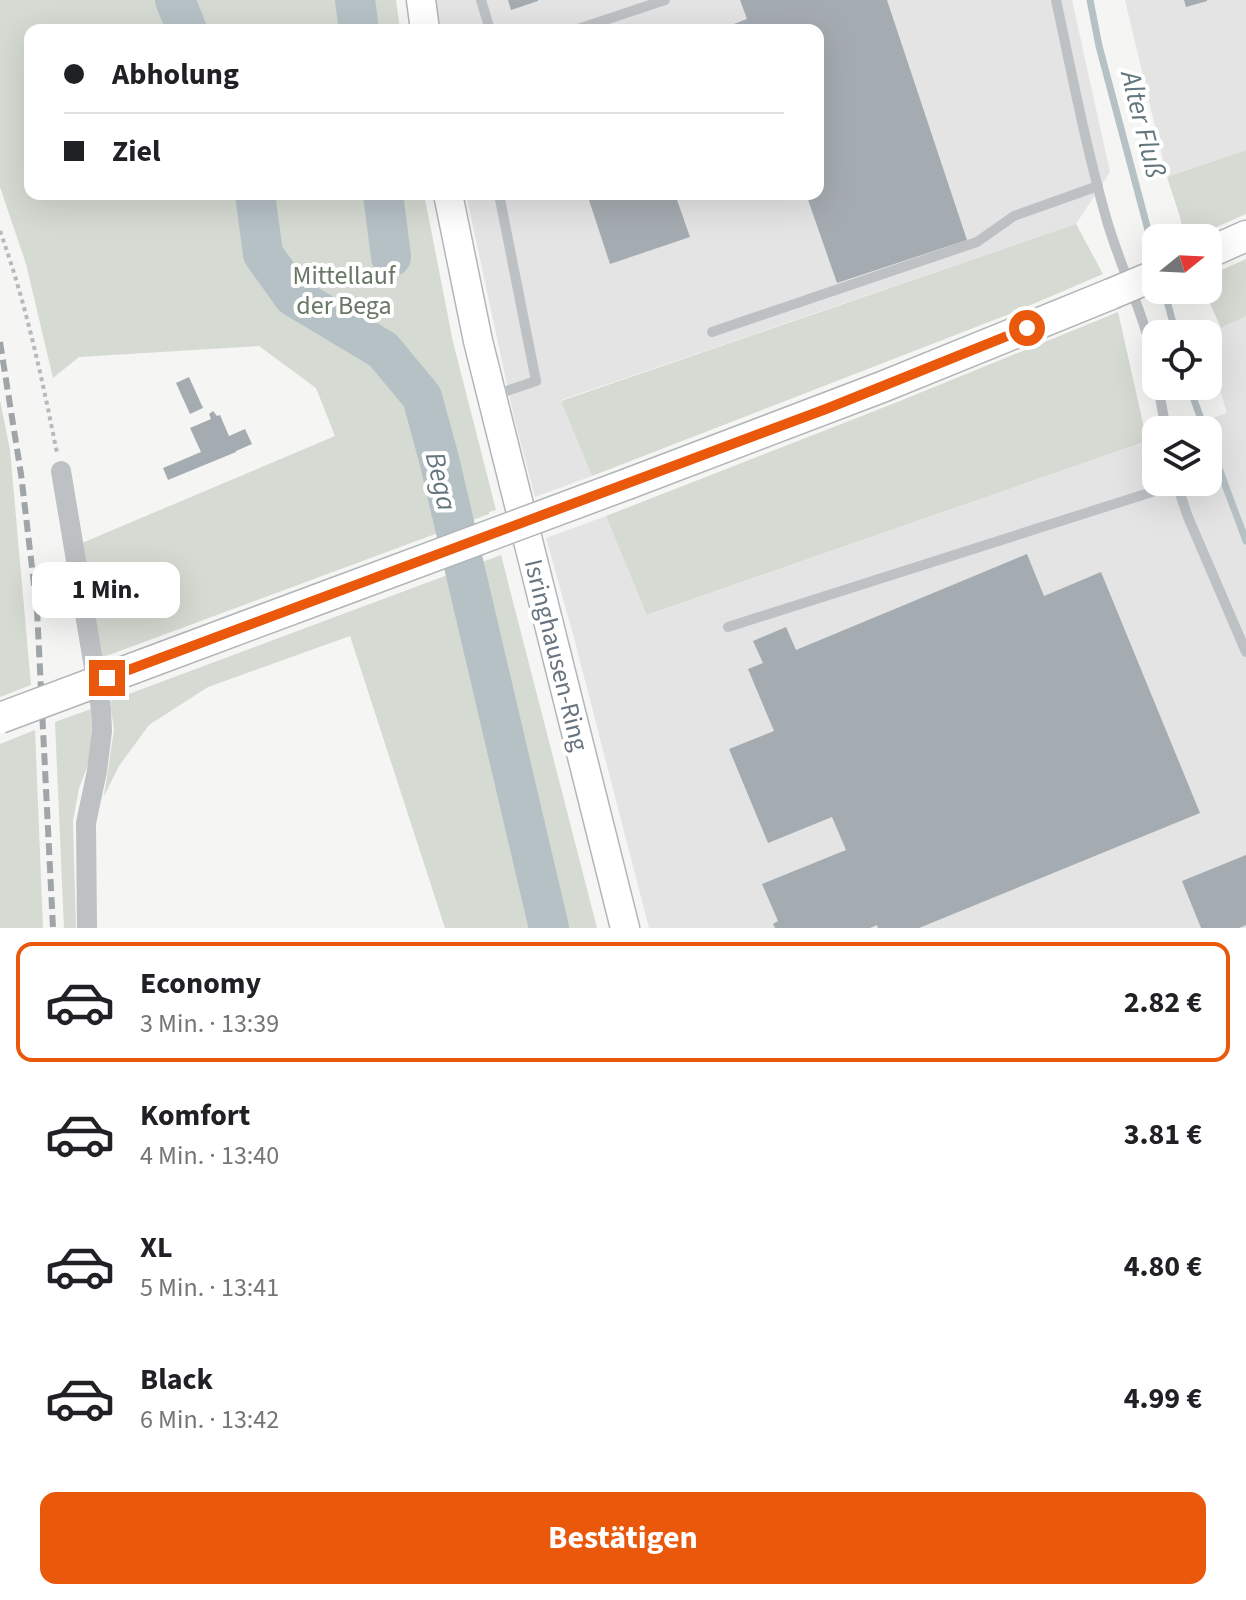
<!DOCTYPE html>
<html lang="de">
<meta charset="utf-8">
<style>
:root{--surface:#fff;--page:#f2f2f2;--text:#202124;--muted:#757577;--line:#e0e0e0;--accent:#ea580c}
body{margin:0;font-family:"Source Sans 3",sans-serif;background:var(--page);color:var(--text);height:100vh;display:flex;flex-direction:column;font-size:30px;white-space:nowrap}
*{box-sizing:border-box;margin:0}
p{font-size:26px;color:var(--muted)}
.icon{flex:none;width:44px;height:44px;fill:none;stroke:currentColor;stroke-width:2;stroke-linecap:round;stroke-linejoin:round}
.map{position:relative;height:928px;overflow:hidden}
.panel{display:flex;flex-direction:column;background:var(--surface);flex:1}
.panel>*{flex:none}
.top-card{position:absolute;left:24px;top:24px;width:800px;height:176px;border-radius:16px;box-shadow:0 8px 32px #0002;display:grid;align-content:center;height:176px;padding:0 40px;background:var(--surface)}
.needle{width:52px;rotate:72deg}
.tools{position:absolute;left:1142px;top:224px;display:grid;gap:16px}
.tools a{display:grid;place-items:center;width:80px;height:80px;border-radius:16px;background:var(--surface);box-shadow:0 8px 32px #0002;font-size:40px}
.end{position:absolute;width:36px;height:36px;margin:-18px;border:10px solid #ea580c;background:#fff;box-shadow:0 0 0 4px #fff}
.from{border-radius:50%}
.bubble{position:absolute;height:56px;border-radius:16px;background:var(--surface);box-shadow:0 8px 32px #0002;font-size:26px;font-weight:700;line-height:56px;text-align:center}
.top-card b{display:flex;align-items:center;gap:28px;height:76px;font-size:30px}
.top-card b+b{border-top:2px solid var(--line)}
.top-card i{width:20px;height:20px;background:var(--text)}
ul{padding:14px 0 0;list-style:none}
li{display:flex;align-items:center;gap:24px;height:120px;margin:0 16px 12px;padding:0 24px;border:4px solid transparent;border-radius:16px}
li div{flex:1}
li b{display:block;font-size:30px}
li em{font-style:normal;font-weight:700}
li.selected{border-color:var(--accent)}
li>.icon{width:72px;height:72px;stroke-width:1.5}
.cta{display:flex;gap:16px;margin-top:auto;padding:16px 40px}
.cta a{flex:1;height:92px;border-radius:16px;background:var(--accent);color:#fff;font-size:32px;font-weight:700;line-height:92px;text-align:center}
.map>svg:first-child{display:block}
</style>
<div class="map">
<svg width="1246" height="928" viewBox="0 0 1246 928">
<rect width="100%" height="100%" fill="#f5f5f3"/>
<g fill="#e3e4e3">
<polygon points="434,0 1072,0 1110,172 1076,224 561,400 592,476 535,497 514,417 466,194 818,194 818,30 438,30"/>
<polygon points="1125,0 1246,0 1246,150 1167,177"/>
<polygon points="1246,316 1246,928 649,928 574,638 546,538 606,516 648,615 1156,438 1156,482 1208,482 1208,430 1178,430 1227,413 1208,350 1221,328"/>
</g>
<g fill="#d5dad2">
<polygon points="0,0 396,0 400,30 30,30 30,194 424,194 453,342 496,510 489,512 489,514 109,655 92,659 82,543 335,436 316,388 259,346 79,357 53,378 26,264 0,187"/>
<polygon points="1246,150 1246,214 1192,238 1184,238 1180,217 1167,177"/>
<polygon points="1076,224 1103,274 1012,313 592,476 561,401"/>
<polygon points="1246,259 1246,316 1221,328 1204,290 1208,290 1208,276"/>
<polygon points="1118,312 1147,441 647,615 606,516 900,401"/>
<polygon points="0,400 10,450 31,685 0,697"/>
<polygon points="501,555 597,928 445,928 350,636 208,687 149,725 119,766 104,796 114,730 110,701"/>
<polygon points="91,709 92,738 90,760 79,788 73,821 76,928 64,928 55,722"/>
<polygon points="35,730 43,928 0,928 0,744"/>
</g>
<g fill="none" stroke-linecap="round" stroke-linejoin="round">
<g stroke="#b6c1c5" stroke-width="7">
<polyline points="1090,0 1099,46 1156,260"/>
<polyline points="1164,290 1176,334"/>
<polyline points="1189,386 1205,430"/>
<polyline points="1208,439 1246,541"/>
</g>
<g stroke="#b6c1c5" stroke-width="40">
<polyline points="175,0 187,30"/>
<polyline points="355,0 359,30"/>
<polyline points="255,194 263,254 293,296 383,350 422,397 439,459 549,928"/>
<polyline points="383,194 391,257"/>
</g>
</g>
<g fill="#a5acb1">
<polygon points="508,0 538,0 538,1 511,10"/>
<polygon points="740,0 887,0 967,240 837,283 806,194 818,194 818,30 727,30 726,27 747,19"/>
<polygon points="1184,0 1207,0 1207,1 1186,7"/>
<polygon points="587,194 675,194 690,237 610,264"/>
<polygon points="189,377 203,408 190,414 176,383"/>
<polygon points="213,411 217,416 220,415 229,436 245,429 252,444 236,451 236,452 168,480 163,468 201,452 190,428 211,419 209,414"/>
<polygon points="1027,554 1044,596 1101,572 1200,813 919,928 878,928 877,925 870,928 775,928 773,924 778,921 762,884 846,850 832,817 768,843 729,749 774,731 748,669 763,663 753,641 786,627 796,650"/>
<polygon points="1246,855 1246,925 1239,928 1201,928 1182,881"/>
</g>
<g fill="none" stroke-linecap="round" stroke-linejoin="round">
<g stroke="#b2b6ba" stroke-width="31">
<g id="secondary">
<polyline points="421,0 425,30"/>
<polyline points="448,194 478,341 625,928"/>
</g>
</g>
<g stroke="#b1b5b8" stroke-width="33">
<g id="primary">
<polyline points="1208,253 1246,236"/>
<polyline points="630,483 882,387 1111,294"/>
<polyline points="134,668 335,593"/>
</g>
</g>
<path stroke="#b7babc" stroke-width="4" stroke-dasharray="4 4" stroke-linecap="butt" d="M0,231C26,303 42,378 57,453"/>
<g stroke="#bdc1c4" stroke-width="10">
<polyline points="481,0 490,30"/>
<path d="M1056,0C1072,74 1086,148 1107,221C1122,272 1147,320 1156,372"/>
<polyline points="575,30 665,0"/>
<polyline points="712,332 977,242 1014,216 1098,186"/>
<polyline points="1158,386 1166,430"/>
<polyline points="495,395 536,381 499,194"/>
<polyline points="1176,482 1188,517 1246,652"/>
<polyline points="728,627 1177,484"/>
</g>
<polyline stroke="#bdc1c4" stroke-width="20" points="61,471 101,709 102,731 97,771 86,823 87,928"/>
<use href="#secondary" stroke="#fff" stroke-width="28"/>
<use href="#primary" stroke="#fff" stroke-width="30"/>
<polyline stroke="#9fa5a9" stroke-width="6" stroke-dasharray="12 6" stroke-linecap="butt" points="0,342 21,474 37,610 53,928"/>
<g stroke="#b1b5b8" stroke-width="33" stroke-linecap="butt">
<g id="primary-bridge">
<polyline points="1111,294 1156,275"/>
<polyline points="335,593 630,483"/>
<polyline points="0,718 134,668"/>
</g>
</g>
<use href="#primary-bridge" stroke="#fff" stroke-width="30"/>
</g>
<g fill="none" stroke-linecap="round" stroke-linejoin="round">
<polyline stroke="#ea580c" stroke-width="10" points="107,678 826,409 1027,328"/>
</g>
<g text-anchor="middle" stroke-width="8" stroke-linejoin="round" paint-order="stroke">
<g font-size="26" fill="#697866" stroke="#fff">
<text x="344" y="284">Mittellauf<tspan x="344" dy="30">der Bega</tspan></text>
</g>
<g font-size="26" fill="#687580" stroke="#fff">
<text transform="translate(557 655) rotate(76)" y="9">Isringhausen-Ring</text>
</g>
<g font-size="28" font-style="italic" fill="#63767d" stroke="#fff">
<text transform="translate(1144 124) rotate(76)" y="10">Alter Fluß</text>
<text transform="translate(442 481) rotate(77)" y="10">Bega</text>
</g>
</g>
</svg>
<div class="tools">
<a><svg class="needle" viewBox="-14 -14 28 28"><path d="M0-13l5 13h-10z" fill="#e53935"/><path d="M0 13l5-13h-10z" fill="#757577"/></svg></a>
<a><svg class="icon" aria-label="locate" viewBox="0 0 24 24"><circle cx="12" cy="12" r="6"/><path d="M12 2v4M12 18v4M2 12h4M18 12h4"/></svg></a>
<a><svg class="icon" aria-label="layers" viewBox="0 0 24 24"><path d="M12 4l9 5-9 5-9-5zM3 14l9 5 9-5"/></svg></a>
</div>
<i class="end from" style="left:1027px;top:328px"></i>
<i class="end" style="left:107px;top:678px"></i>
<div class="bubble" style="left:32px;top:562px;width:148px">1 Min.</div>
<div class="top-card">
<b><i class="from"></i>Abholung</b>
<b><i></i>Ziel</b>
</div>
</div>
<section class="panel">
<ul>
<li class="selected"><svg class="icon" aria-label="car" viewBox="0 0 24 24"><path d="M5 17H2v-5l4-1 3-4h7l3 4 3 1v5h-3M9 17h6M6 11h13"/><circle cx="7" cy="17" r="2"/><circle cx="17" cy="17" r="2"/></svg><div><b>Economy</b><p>3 Min. · 13:39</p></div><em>2.82 €</em></li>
<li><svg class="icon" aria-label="car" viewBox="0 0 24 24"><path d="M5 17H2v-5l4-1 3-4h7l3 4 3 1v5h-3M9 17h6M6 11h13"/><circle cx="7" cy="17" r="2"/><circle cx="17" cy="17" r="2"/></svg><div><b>Komfort</b><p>4 Min. · 13:40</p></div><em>3.81 €</em></li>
<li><svg class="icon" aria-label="car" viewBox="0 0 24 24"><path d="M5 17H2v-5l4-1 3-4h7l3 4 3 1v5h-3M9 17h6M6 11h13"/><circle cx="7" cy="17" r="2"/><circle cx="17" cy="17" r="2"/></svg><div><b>XL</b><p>5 Min. · 13:41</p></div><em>4.80 €</em></li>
<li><svg class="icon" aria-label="car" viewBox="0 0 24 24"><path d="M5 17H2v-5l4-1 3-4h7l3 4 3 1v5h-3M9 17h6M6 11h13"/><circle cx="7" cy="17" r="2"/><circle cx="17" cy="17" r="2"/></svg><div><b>Black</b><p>6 Min. · 13:42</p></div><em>4.99 €</em></li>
</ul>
<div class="cta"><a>Bestätigen</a></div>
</section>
